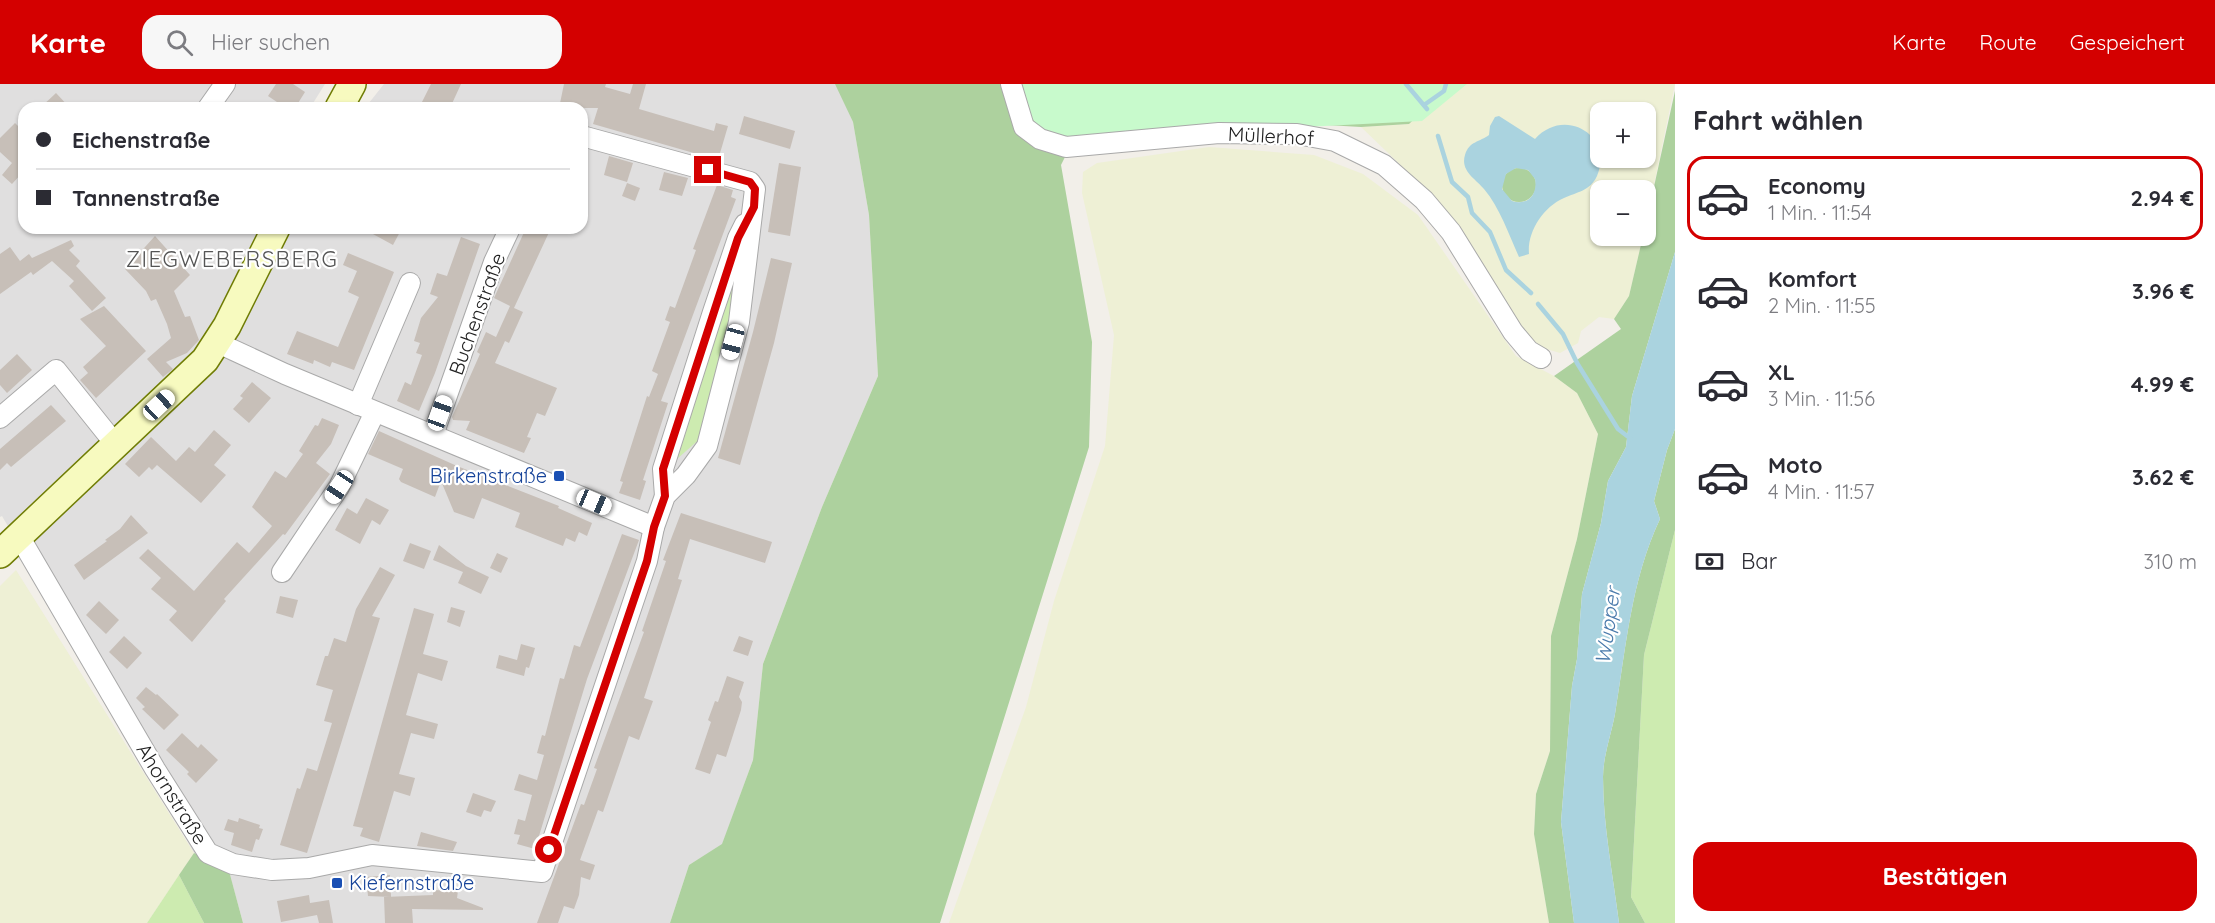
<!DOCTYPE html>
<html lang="de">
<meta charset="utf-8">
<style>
:root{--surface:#fff;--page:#f7f7f7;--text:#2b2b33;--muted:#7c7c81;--line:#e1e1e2;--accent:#d40000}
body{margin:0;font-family:Quicksand,sans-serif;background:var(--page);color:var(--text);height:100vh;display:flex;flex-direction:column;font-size:22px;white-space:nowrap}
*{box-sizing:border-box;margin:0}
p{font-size:20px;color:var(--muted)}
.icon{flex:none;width:33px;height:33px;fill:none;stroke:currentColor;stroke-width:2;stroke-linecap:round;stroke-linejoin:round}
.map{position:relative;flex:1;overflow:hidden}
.sheet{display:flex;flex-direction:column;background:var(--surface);width:540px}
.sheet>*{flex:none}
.guide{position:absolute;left:18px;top:18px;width:570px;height:132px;border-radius:18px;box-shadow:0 2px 4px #0004;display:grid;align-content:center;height:132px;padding:0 18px;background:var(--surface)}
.controls{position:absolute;left:1590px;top:18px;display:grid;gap:12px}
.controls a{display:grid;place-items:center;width:66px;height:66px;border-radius:12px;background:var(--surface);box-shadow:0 2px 4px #0004;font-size:30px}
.end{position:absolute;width:27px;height:27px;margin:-14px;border:8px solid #d40000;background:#fff;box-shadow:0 0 0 3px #fff}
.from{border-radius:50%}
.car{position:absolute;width:18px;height:36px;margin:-18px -9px;border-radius:8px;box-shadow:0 0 4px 2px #0007;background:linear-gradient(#fff 24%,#345 0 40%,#fff 0 76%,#345 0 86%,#fff 0)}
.guide b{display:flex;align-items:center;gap:21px;height:57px;font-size:22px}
.guide b+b{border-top:2px solid var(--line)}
.guide i{width:15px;height:15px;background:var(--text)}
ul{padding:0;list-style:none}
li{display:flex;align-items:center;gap:18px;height:84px;margin:0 12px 9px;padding:0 6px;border:3px solid transparent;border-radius:18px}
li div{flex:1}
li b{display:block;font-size:22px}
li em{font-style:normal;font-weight:800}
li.current{border-color:var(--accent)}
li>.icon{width:54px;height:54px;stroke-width:1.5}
h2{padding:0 18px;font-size:27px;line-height:72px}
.pay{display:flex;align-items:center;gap:15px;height:66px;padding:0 18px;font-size:22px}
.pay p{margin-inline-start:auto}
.button{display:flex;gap:12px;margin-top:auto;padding:12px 18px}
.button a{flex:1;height:69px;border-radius:18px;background:var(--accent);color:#fff;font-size:24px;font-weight:800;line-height:69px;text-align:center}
header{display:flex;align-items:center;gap:36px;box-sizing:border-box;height:84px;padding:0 30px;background:var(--accent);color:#fff}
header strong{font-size:28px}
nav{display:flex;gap:33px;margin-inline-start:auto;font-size:21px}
.search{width:420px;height:54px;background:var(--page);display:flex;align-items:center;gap:15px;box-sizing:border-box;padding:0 21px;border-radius:18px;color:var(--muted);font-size:22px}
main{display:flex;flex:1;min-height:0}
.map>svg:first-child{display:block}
</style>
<header>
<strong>Karte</strong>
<div class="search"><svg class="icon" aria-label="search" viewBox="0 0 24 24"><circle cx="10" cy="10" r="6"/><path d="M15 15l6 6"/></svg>Hier suchen</div>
<nav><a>Karte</a><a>Route</a><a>Gespeichert</a></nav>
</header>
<main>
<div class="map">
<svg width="1675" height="839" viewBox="0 0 1675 839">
<rect width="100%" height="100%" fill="#f2efe9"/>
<polygon fill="#e0dfdf" points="0,0 325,0 310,24 24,24 24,144 582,144 582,24 365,24 384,0 836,0 853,38 869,131 878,292 822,423 763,580 753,676 722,761 689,781 670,839 243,839 228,783 194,769 87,579 2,432 0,433"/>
<g fill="#eef0d5" fill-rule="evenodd">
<path d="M1452,0H1675L1646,139V106H1600V152H1643L1629,212L1614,235L1599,233L1581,247L1578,259L1560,269L1536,262L1518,242L1455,142L1412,92L1361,43L1409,40ZM1600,28H1646V74H1600Z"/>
<polygon points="1209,63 1314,71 1363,90 1418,131 1516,272 1554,292 1577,309 1598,350 1577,455 1551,552 1550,667 1536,710 1534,749 1549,839 949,839 1026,623 1054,517 1105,362 1114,251 1082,109 1083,88 1097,79"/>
<polygon points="16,486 194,769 147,839 0,839 0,502"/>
</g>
<g fill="#cdebb0">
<polygon points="731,189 740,190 726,268 702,353 669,382"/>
<polygon points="1675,446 1675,839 1645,839 1631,813 1644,571"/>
<polygon points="179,791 204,839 147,839"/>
</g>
<g fill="#add19e">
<polygon points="835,0 1452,0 1409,40 1361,43 1224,35 1075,53 1061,81 1092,258 1089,363 940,839 670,839 689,781 722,760 753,676 763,580 822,423 878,292 869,131 853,38"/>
<polygon points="1675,7 1675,168 1632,312 1626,363 1608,397 1601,439 1582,510 1577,575 1572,602 1561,738 1574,839 1549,839 1534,750 1536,710 1550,667 1551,552 1577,455 1598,350 1577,309 1554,292 1621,245 1614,235 1629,212 1643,152 1646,152 1646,139"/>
<circle cx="1519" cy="101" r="17"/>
<path d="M1675,345V446L1644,571L1631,813L1645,839H1619C1613,791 1603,742 1603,693C1603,673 1611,651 1615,630C1626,564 1631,496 1660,435L1654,417L1667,366Z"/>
<polygon points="194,769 228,783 243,839 204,839 179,791"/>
</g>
<path fill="#c8facc" d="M1018,0H1467L1422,37L1072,55C1032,49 1031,34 1018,0Z"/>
<g fill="#aad3df" fill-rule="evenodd">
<path d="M1499,32L1535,55C1564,22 1614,51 1597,92C1590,107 1577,108 1564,114C1543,123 1527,148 1529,170L1519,173C1509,151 1500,124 1484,105C1476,95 1460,87 1465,71C1469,57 1480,58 1489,51L1490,42L1495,33ZM1516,84L1528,86L1535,95C1538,111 1527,122 1512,117L1502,105L1506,90Z"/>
<path d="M1675,168V345L1667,366L1654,417L1660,435C1631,496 1626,564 1615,630C1611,651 1603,673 1603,693C1603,742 1613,791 1619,839H1574L1561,738L1572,602L1577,575L1582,510L1601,439L1608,397L1626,363L1632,312Z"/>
</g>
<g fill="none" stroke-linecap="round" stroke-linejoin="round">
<g stroke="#aad3df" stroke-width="4.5">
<polyline points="1406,0 1427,25"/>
<polyline points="1424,21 1444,7 1446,0"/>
<polyline points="1438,52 1452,98 1468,113 1472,129 1490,148 1506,186 1531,209"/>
<polyline points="1538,220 1563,250 1577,279 1618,345 1631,355"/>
</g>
</g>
<g fill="#c7bfb8">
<polygon points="276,0 293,0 305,8 295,24 286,24 268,12"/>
<polygon points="431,0 461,0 450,24 435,24 422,18"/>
<polygon points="564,0 606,0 605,3 630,10 633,0 646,0 639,25 714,47 716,39 728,42 718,76 593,40 598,24 559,24"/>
<polygon points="56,9 70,24 40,24"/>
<polygon points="744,32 795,47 790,65 739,50"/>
<polygon points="15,39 24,48 24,91 22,89 12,100 2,91 12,79 0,68 0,54"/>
<polygon points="609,72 633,79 627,98 604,91"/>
<polygon points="779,79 801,83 790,152 768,148"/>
<polygon points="664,88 688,94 682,112 659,106"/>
<polygon points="627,99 640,104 635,117 622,112"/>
<polygon points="717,101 733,106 731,113 736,115 661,317 668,319 643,396 646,397 640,416 619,409 623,398 620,397 647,312 649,313 658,290 652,287 670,238 665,236 670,222 675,224 696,166 693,165"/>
<polygon points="362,144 402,144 393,161"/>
<polygon points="526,144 551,144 514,224 523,228 509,259 505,257 495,279 557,304 545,332 537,329 527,353 531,354 524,369 466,346 470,337 453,336 452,333 480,270 477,268 486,248 496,253 510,222 494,214"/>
<polygon points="155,152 190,191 174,207 185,233 190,232 199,256 187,269 166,278 173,285 163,293 147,275 171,254 167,240 156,215 151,217 146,207 125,185"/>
<polygon points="461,153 480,160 435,289 419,327 397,317 405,298 411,301 422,271 416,269 420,259 414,257 421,234 438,213 430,210 437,189 447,192"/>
<polygon points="71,156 74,162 69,166 80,177 76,182 106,214 92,227 69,202 74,197 52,177 33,191 31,188 0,210 0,170 10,163 20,177 29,170 32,174"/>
<polygon points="348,169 394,188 354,286 332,278 330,283 314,276 313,280 287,270 297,247 338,263 359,213 348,208 357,187 343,181"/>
<polygon points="771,174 792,179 774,259 740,381 718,374 753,248"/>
<polygon points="104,222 146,267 96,314 80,296 88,289 83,283 106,262 80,235"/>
<polygon points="17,270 32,286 7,309 0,301 0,286"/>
<polygon points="252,298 271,314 249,339 233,325 243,314 240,312"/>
<polygon points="51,321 66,337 11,383 7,379 0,386 0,365"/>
<polygon points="322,334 339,341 331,360 316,379 330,390 285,451 283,450 224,515 226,517 192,558 169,536 177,527 151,505 161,494 139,474 148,465 194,507 237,458 249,469 272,442 252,423 275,387 286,394 303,370 299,367 315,341 318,342"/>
<polygon points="214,346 231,361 214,381 226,391 201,419 157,381 152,386 149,383 139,393 125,380 151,353 176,377 189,363 195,368"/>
<polygon points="379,347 457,382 559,422 558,424 592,439 587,452 579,448 575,458 566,454 563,462 515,443 520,429 482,414 474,435 454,428 441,397 435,413 401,398 399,395 403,385 368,370"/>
<polygon points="366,414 389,426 380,441 372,436 360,460 335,446 347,424 357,430"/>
<polygon points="681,429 772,458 765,479 690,455 678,495 682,496 644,614 653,617 639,656 629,652 603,728 598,726 580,776 595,781 590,796 581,793 579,811 574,825 564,822 558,839 537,839 581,720 584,721 597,685 594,684 644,548 642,547 666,477 663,476"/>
<polygon points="131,431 148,449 84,496 74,481 107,457 105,456 120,445"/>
<polygon points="622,450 639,456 587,595 535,765 517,760 520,751 514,750 518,735 525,737 532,711 514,706 519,690 537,696 544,671 537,669 542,651 545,652 560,594 564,595 574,561 580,563"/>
<polygon points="410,459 431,467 424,485 403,477"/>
<polygon points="439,461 466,482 489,493 481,510 458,499 463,488 433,476"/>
<polygon points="497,469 508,474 501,489 490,484"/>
<polygon points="380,483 395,491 372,532 380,534 307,769 280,761 297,704 300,705 307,684 317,687 332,639 324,637 333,606 316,601 325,572 328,572 334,554 346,558 356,525"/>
<polygon points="280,512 298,516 293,534 276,529"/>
<polygon points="99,517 119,536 106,550 86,531"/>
<polygon points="451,523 465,527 460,543 447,538"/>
<polygon points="414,524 434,530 423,570 448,577 442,597 418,589 406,631 438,640 434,655 411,649 399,690 415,694 410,712 394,707 379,758 360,752 363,744 353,742"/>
<polygon points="124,552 142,569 127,585 109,568"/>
<polygon points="739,552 753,557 748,572 733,567"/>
<polygon points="521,560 535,564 529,584 526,583 524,592 496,584 499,571 517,576"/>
<polygon points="727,592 744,598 739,613 742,618 741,626 726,673 717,670 710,690 695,685 711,638 708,636 715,617 718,618"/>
<polygon points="146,603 156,611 157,610 179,631 164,646 142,625 145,623 136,614"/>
<polygon points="182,649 198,664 201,660 218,676 196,699 187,690 189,688 166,666"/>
<polygon points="473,709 496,717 491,728 484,726 481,733 466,728"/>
<polygon points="239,734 260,741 259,744 263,745 259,756 256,755 252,768 231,761 234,749 224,746 228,735 238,738"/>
<polygon points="421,748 457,758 453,767 417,762"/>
<polygon points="390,791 391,813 368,812 366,793"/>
<polygon points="433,806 458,807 457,814 483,824 483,826 412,825 413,839 385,839 384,813 433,811"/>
<polygon points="309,811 310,819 329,816 333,839 319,839 317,831 281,838 277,817"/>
</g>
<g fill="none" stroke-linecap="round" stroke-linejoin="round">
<g stroke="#a9a9a9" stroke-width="22">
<g id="street">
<polyline points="1011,0 1024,43 1040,55 1066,63 1219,49 1297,50 1335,57 1384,81 1424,116 1451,148 1513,248 1529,267 1541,274"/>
<polyline points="208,24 225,0"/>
<polyline points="218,259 285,290 654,443"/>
<polyline points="358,321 410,199"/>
<polyline points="0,334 56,286 116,361"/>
<polyline points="433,351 494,178 510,144"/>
<polyline points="665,412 663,385 713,228 738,154 745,140"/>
<polyline points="19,452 155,685 208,769 233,780 272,786 309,784 372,771 542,788 647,477 654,443 665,412 686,391 707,362 739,238 755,105 750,98 582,52"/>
<polyline points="282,488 339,403 375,328"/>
</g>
</g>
<g stroke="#707d05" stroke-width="30">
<g id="secondary">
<polyline points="339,24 352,0"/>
<polyline points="0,470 205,276 227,242 276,144"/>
</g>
</g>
<use href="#street" stroke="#fff" stroke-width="20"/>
<use href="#secondary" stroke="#f7fabf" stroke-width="27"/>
</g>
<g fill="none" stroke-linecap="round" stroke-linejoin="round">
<polyline stroke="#d40000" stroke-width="8" points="549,766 647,477 654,443 665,412 663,385 738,154 754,123 755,105 750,98 708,86"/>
</g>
<g fill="#1a4fb4" stroke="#fff" stroke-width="2">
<rect x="553" y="386" width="12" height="12" rx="3"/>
<rect x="331" y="793" width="12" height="12" rx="3"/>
</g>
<g text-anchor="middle" stroke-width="4.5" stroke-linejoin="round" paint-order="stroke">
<g font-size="20" fill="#222" stroke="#fff">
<text transform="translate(1271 52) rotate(3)" y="7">Müllerhof</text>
<text transform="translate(477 230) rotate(-70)" y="7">Buchenstraße</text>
<text transform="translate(172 710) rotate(58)" y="7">Ahornstraße</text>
</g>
<g font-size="20" fill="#164399" stroke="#fff" text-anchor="end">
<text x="547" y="399">Birkenstraße</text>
<text x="349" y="806" text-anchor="start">Kiefernstraße</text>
</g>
<g font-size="21" font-style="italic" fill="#4a7aab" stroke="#fff">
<text transform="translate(1608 542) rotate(-82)" y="7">Wupper</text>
</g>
<g font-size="22" letter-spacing="1.5" fill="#555" stroke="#fff">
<text x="232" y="183">ZIEGWEBERSBERG</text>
</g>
</g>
</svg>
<div class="controls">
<a>+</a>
<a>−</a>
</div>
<i class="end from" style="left:549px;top:766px"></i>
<i class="end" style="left:708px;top:86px"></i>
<i class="car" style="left:733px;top:258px;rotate:195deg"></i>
<i class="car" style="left:159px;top:321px;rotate:47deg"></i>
<i class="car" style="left:440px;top:329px;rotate:20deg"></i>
<i class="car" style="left:339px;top:403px;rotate:214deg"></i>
<i class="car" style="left:594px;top:418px;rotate:113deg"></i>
<div class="guide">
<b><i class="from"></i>Eichenstraße</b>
<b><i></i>Tannenstraße</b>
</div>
</div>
<section class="sheet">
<h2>Fahrt wählen</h2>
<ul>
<li class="current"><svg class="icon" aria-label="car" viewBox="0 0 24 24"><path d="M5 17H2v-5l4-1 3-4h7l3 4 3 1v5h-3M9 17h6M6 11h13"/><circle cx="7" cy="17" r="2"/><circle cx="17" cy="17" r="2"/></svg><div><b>Economy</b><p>1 Min. · 11:54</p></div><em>2.94 €</em></li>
<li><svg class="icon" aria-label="car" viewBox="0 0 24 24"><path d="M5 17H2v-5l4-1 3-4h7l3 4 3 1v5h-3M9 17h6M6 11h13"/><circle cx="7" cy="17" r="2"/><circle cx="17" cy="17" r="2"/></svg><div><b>Komfort</b><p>2 Min. · 11:55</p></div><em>3.96 €</em></li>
<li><svg class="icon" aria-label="car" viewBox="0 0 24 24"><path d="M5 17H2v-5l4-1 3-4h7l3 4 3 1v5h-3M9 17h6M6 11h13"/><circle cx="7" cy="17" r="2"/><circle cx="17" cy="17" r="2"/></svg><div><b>XL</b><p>3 Min. · 11:56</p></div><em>4.99 €</em></li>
<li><svg class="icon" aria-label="car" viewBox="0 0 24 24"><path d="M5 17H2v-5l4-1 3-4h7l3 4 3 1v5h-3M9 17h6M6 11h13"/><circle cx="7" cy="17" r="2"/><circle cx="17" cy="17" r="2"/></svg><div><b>Moto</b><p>4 Min. · 11:57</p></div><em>3.62 €</em></li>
</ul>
<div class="pay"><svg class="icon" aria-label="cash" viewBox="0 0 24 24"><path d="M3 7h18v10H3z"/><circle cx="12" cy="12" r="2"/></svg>Bar<p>310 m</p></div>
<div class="button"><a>Bestätigen</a></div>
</section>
</main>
